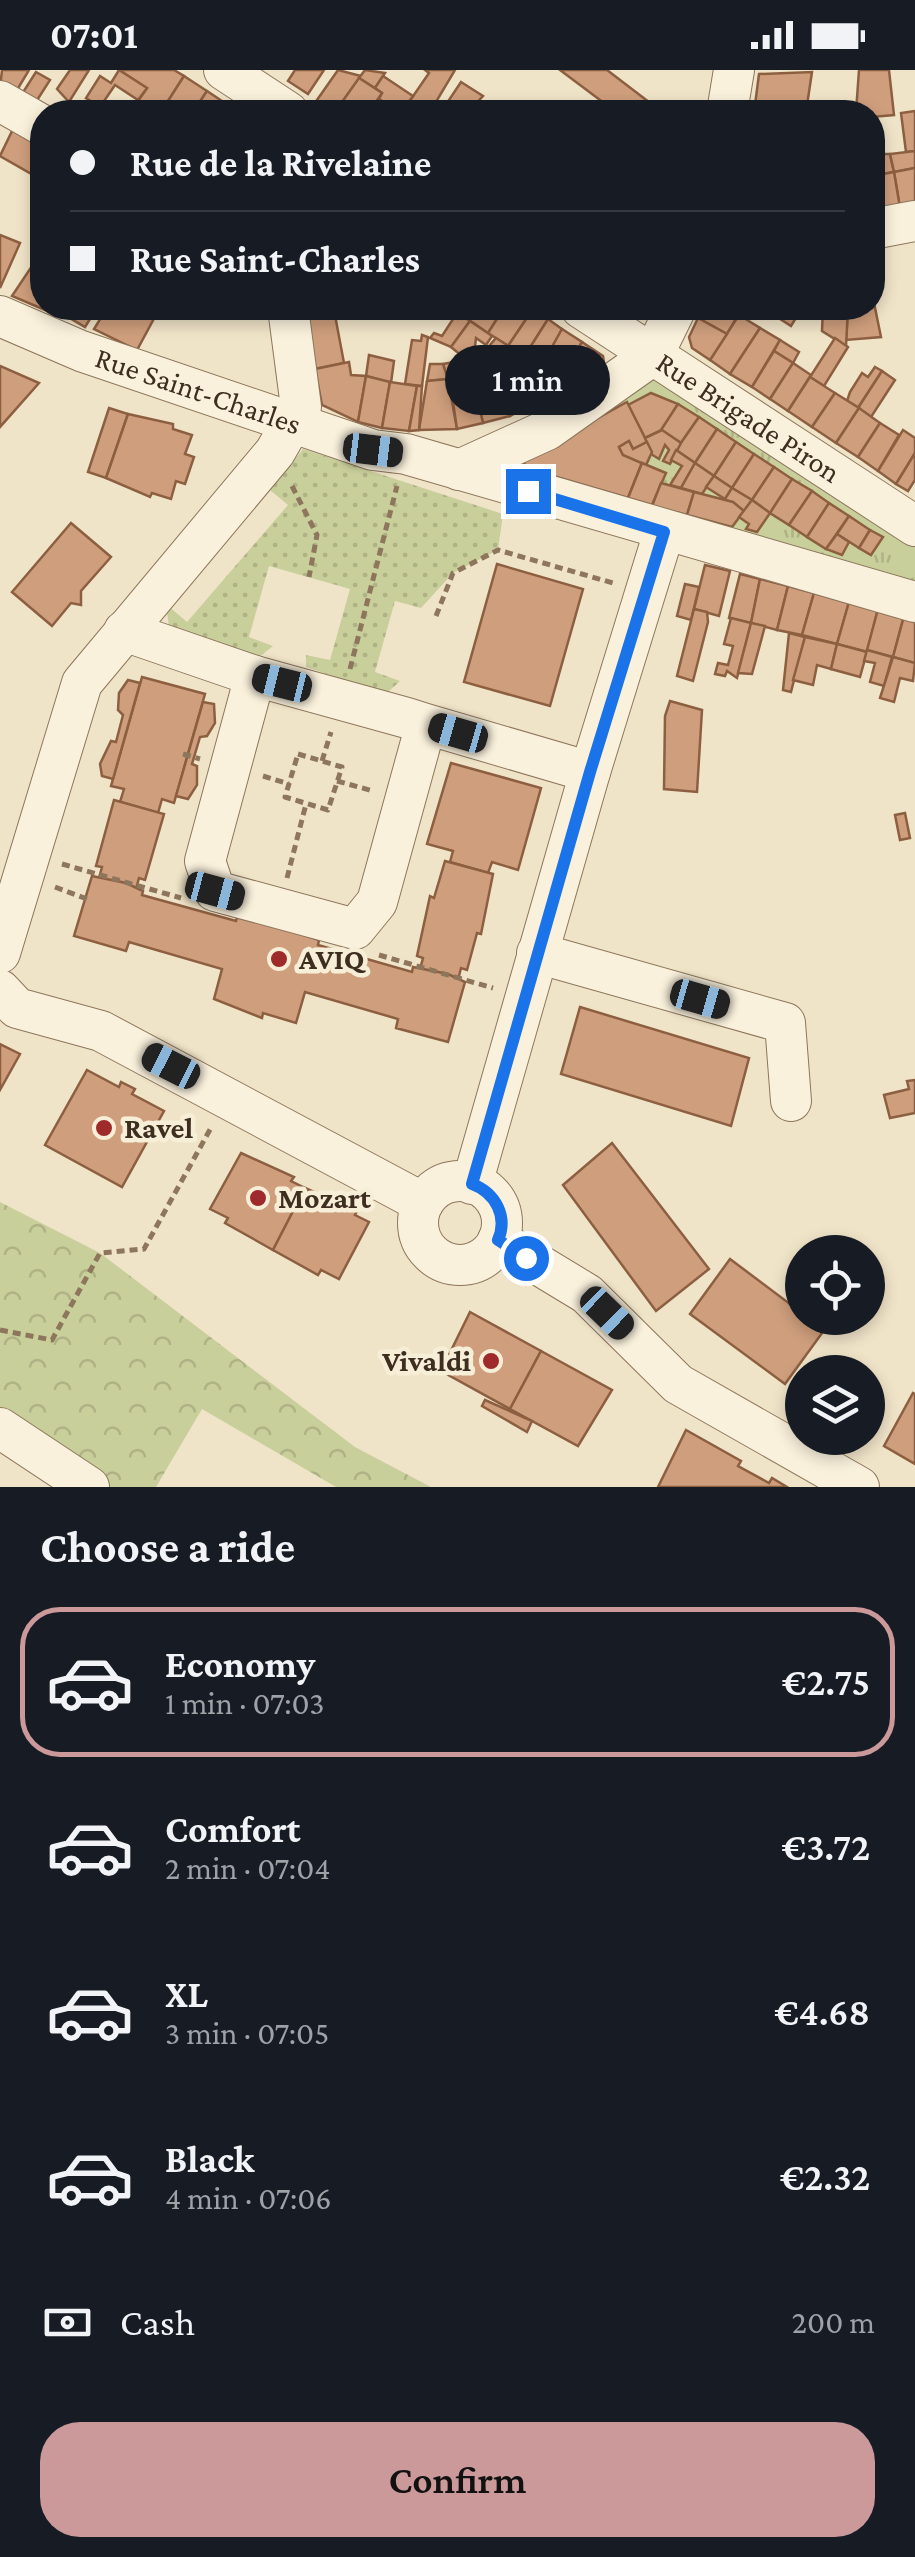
<!DOCTYPE html>
<meta charset="utf-8">
<style>
:root{--surface:#171b24;--page:#242831;--text:#f1f3f6;--muted:#9ea1a6;--line:#363941;--accent:#cc999b}
body{margin:0;font-family:"Crimson Pro",serif;background:var(--page);color:var(--text);height:100vh;display:flex;flex-direction:column;font-size:38px;white-space:nowrap}
*{box-sizing:border-box;margin:0}
p{font-size:32px;color:var(--muted)}
.icon{flex:none;width:55px;height:55px;fill:none;stroke:currentColor;stroke-width:2;stroke-linecap:round;stroke-linejoin:round}
.map{position:relative;height:1417px;overflow:hidden}
.sheet{display:flex;flex-direction:column;background:var(--surface);flex:1}
.sheet>*{flex:none}
.guide{position:absolute;left:30px;top:30px;width:855px;height:220px;border-radius:40px;box-shadow:0 5px 15px #0003;display:grid;align-content:center;height:220px;padding:0 40px;background:var(--surface)}
.tools{position:absolute;left:785px;top:1165px;display:grid;gap:20px}
.tools a{display:grid;place-items:center;width:100px;height:100px;border-radius:50%;background:var(--surface);box-shadow:0 5px 15px #0003;font-size:50px}
.end{position:absolute;width:45px;height:45px;margin:-22px;border:12px solid #1a73e8;background:#fff;box-shadow:0 0 0 5px #fff}
.from{border-radius:50%}
.bubble{position:absolute;height:70px;border-radius:35px;background:var(--surface);box-shadow:0 5px 15px #0003;font-size:32px;font-weight:600;line-height:70px;text-align:center}
.car{position:absolute;width:30px;height:60px;margin:-30px -15px;border-radius:12px;box-shadow:0 0 8px 2px #0007;background:linear-gradient(#222 24%,#8ab4d8 0 40%,#222 0 76%,#8ab4d8 0 86%,#222 0)}
.guide b{display:flex;align-items:center;gap:35px;height:95px;font-size:38px}
.guide b+b{border-top:2px solid var(--line)}
.guide i{width:25px;height:25px;background:var(--text)}
ul{padding:0;list-style:none}
li{display:flex;align-items:center;gap:30px;height:150px;margin:0 20px 15px;padding:0 20px;border:5px solid transparent;border-radius:40px}
li div{flex:1}
li b{display:block;font-size:38px}
li em{font-style:normal;font-weight:600}
li.active{border-color:var(--accent)}
li>.icon{width:90px;height:90px;stroke-width:1.5}
h2{padding:0 40px;font-size:45px;line-height:120px}
.pay{display:flex;align-items:center;gap:25px;height:110px;padding:0 40px;font-size:38px}
.pay p{margin-inline-start:auto}
.cta{display:flex;gap:20px;margin-top:auto;padding:20px 40px}
.cta a{flex:1;height:115px;border-radius:40px;background:var(--accent);color:#111;font-size:40px;font-weight:600;line-height:115px;text-align:center}
.status{display:flex;justify-content:space-between;align-items:center;height:70px;padding:0 50px;background:var(--surface);direction:ltr}
.status svg{height:28px;fill:currentColor}
.map>svg:first-child{display:block}
</style>
<div class="status"><b>07:01</b><svg viewBox="0 0 49 12"><path d="M0 12V9h3v3zM5 12V6h3v6zM10 12V3h3v9zM15 12V0h3v12zM26 1h20v11H26zM47 4h2v5h-2z"/></svg></div>
<div class="map">
<svg width="915" height="1417" viewBox="0 0 915 1417">
<defs>
<pattern id="grass-tufts" width="24" height="20" patternUnits="userSpaceOnUse" patternTransform="scale(2.5)"><rect width="24" height="20" fill="#c9cf9b"/><path d="M3 7l-1-3M5 7V3M7 7l1-3M15 17l-1-3M17 17v-4M19 17l1-3" fill="none" stroke="#aeb285"/></pattern>
<pattern id="forest-crowns" width="20" height="18" patternUnits="userSpaceOnUse" patternTransform="scale(2.5)"><rect width="20" height="18" fill="#c9cf9b"/><path d="M2 6a3 3 0 1 1 6 0M12 15a3 3 0 1 1 6 0" fill="none" stroke="#aeb285"/></pattern>
<pattern id="park-dots" width="8" height="8" patternUnits="userSpaceOnUse" patternTransform="scale(2.5)"><rect width="8" height="8" fill="#c9cf9b"/><path d="M2 2h.1M6 6h.1" fill="none" stroke="#aeb285" stroke-width="1.8" stroke-linecap="round"/></pattern>
</defs>
<rect width="100%" height="100%" fill="#f0e4c8"/>
<polygon fill="url(#grass-tufts)" points="660,300 915,457 915,513 501,396"/>
<polygon fill="url(#forest-crowns)" points="0,1132 100,1183 355,1377 431,1417 336,1417 202,1339 156,1417 89,1417 0,1358"/>
<polygon fill="url(#park-dots)" points="303,379 503,444 498,480 453,503 421,538 395,531 375,602 400,611 386,624 306,597 306,585 330,590 350,519 269,496 249,567 273,576 258,588 169,557 166,534 187,552 288,435 270,420"/>
<g fill="#cf9f7d" stroke="#8d5f41" stroke-width="2.5">
<polygon points="2,0 29,0 14,25 0,18"/>
<polygon points="70,0 89,0 69,32 57,19"/>
<polygon points="119,0 174,0 184,6 161,42 148,42 136,34 147,18"/>
<polygon points="119,0 147,18 138,30 115,15 100,37 86,28 100,6 111,13"/>
<polygon points="295,0 324,0 308,24 288,11"/>
<polygon points="338,0 361,6 335,42 317,30"/>
<polygon points="365,0 385,3 375,18 359,8"/>
<polygon points="425,0 455,0 430,42 407,35 429,3"/>
<polygon points="560,0 607,0 662,42 616,42"/>
<polygon points="859,0 889,0 894,45 872,47 872,42 856,42"/>
<polygon points="36,2 50,10 34,35 20,27"/>
<polygon points="812,2 806,42 755,35 759,4"/>
<polygon points="184,6 207,21 193,42 161,42"/>
<polygon points="383,6 413,26 401,42 379,29 382,23 375,18"/>
<polygon points="359,8 382,23 369,42 335,42"/>
<polygon points="461,12 483,26 468,42 462,39 441,42"/>
<polygon points="207,21 228,35 223,42 193,42"/>
<polygon points="915,41 915,81 906,82 901,43"/>
<polygon points="13,59 42,76 42,110 0,86"/>
<polygon points="883,79 883,84 890,84 894,102 872,106 872,80"/>
<polygon points="915,81 915,98 894,102 890,84"/>
<polygon points="915,98 915,142 901,144 894,102"/>
<polygon points="894,102 901,144 878,149 872,106"/>
<polygon points="0,165 20,173 0,218"/>
<polygon points="32,196 42,200 45,240 12,226"/>
<polygon points="872,223 881,267 846,270 848,238 872,238"/>
<polygon points="67,238 97,238 85,257 63,244"/>
<polygon points="107,238 149,238 157,243 137,280 94,259"/>
<polygon points="304,238 334,240 344,293 315,299"/>
<polygon points="477,238 504,238 488,263 469,250"/>
<polygon points="504,238 533,239 508,276 488,263"/>
<polygon points="704,238 742,238 727,264 698,248"/>
<polygon points="774,238 790,238 799,243 791,256 771,243"/>
<polygon points="823,238 848,238 846,276 822,261"/>
<polygon points="533,239 548,249 524,287 508,276"/>
<polygon points="457,243 470,251 451,277 430,268 434,263 442,266"/>
<polygon points="739,245 760,258 730,304 710,290"/>
<polygon points="698,248 727,264 710,290 692,278 689,267"/>
<polygon points="548,249 562,259 541,297 524,287"/>
<polygon points="470,251 492,266 486,275 476,268 473,295 451,277"/>
<polygon points="760,258 780,270 752,317 730,304"/>
<polygon points="562,259 582,272 560,309 541,297"/>
<polygon points="422,265 428,267 422,316 405,314 412,270 421,271"/>
<polygon points="496,268 507,275 488,304 473,295"/>
<polygon points="835,268 848,277 824,316 810,307"/>
<polygon points="780,270 799,282 793,293 774,281"/>
<polygon points="582,272 603,286 604,293 572,314 562,305"/>
<polygon points="507,275 518,282 505,302 515,305 514,311 488,304"/>
<polygon points="774,281 793,293 770,329 752,317"/>
<polygon points="369,285 394,291 391,313 366,306"/>
<polygon points="529,290 540,297 533,307 536,309 517,311"/>
<polygon points="464,291 474,309 457,311 454,292"/>
<polygon points="349,292 351,305 366,306 358,352 322,335 315,299"/>
<polygon points="454,292 459,319 475,316 477,327 453,332 443,294"/>
<polygon points="793,293 811,305 788,341 770,329"/>
<polygon points="430,294 443,294 448,309 427,311"/>
<polygon points="0,296 39,313 0,357"/>
<polygon points="540,297 560,309 562,305 572,314 551,325 548,311 533,307"/>
<polygon points="875,297 882,301 858,338 847,331 850,322 862,303 868,307"/>
<polygon points="882,301 895,310 871,347 858,338"/>
<polygon points="488,304 502,312 504,320 477,327 474,307"/>
<polygon points="366,306 390,312 382,358 358,352"/>
<polygon points="810,307 835,323 812,357 788,341"/>
<polygon points="448,309 457,359 419,360 427,311"/>
<polygon points="537,309 548,311 551,325 510,346 505,324"/>
<polygon points="390,312 417,316 409,361 382,358"/>
<polygon points="417,316 422,316 419,360 409,361"/>
<polygon points="504,320 510,346 483,353 477,327"/>
<polygon points="651,323 678,334 662,360 645,368 628,335"/>
<polygon points="835,323 859,338 836,373 812,357"/>
<polygon points="477,327 483,353 457,359 453,332"/>
<polygon points="627,332 647,372 633,379 629,371 619,377 623,385 643,390 628,428 526,398 523,389"/>
<polygon points="678,334 699,347 681,373 661,360"/>
<polygon points="109,338 128,344 106,408 88,402"/>
<polygon points="859,338 880,353 858,387 836,373"/>
<polygon points="128,344 173,354 173,359 192,365 185,384 194,387 185,414 176,411 171,429 152,423 150,427 106,408"/>
<polygon points="699,347 717,359 695,393 676,380"/>
<polygon points="880,353 899,365 878,401 858,387"/>
<polygon points="717,359 736,372 714,406 695,393"/>
<polygon points="662,360 681,373 670,394 663,391 669,380 665,375 659,389 651,384 645,368"/>
<polygon points="903,360 915,368 915,383 896,414 878,401"/>
<polygon points="629,371 633,379 647,372 652,382 646,395 623,385 619,377"/>
<polygon points="736,372 754,384 732,418 714,406"/>
<polygon points="676,380 695,393 681,418 670,415 682,396 671,390"/>
<polygon points="915,383 915,410 908,421 896,414"/>
<polygon points="754,384 774,397 752,430 732,418"/>
<polygon points="642,393 666,403 652,435 628,428"/>
<polygon points="695,393 714,406 702,424 681,418"/>
<polygon points="774,397 792,409 770,443 752,430"/>
<polygon points="714,406 732,418 725,429 706,417"/>
<polygon points="792,409 812,421 789,455 770,443"/>
<polygon points="661,413 694,422 687,445 652,436"/>
<polygon points="732,418 752,430 744,441 725,429"/>
<polygon points="812,421 829,433 807,467 789,455"/>
<polygon points="694,422 733,432 744,441 732,457 687,445"/>
<polygon points="752,430 770,443 757,462 746,459 749,454 739,447"/>
<polygon points="829,433 849,446 826,479 807,467"/>
<polygon points="849,446 870,460 859,478 837,464"/>
<polygon points="71,453 111,487 81,521 81,535 71,533 52,556 12,522"/>
<polygon points="870,460 883,467 871,485 859,478"/>
<polygon points="837,464 849,472 842,485 826,479"/>
<polygon points="497,494 583,519 550,636 464,612"/>
<polygon points="705,495 730,501 719,546 694,539"/>
<polygon points="740,504 760,509 751,553 729,548"/>
<polygon points="760,509 788,516 777,560 751,553"/>
<polygon points="685,514 699,517 691,550 677,546"/>
<polygon points="788,516 814,523 802,565 777,560"/>
<polygon points="814,523 849,532 837,574 802,565"/>
<polygon points="849,532 878,539 867,582 837,574"/>
<polygon points="694,539 707,542 708,552 693,611 677,606"/>
<polygon points="878,539 904,546 893,587 867,580"/>
<polygon points="904,546 915,549 915,593 893,587"/>
<polygon points="731,548 751,553 737,608 727,601 725,606 715,604 718,593 728,595 733,576 724,574"/>
<polygon points="751,553 765,556 752,604 738,603"/>
<polygon points="789,563 805,567 791,622 783,620"/>
<polygon points="805,567 837,574 831,599 817,595 813,615 793,610"/>
<polygon points="837,574 867,582 860,607 831,599"/>
<polygon points="867,580 892,587 884,616 870,612 875,593 864,591"/>
<polygon points="893,587 915,593 913,611 900,608 894,632 880,628"/>
<polygon points="142,607 205,624 174,733 162,729 158,743 120,732 124,719 111,716"/>
<polygon points="128,610 140,613 113,709 102,706 100,694 111,671 116,672 123,645 118,640 119,623"/>
<polygon points="670,631 702,640 697,722 664,719 665,646"/>
<polygon points="203,632 214,634 215,653 207,666 200,667 192,694 197,696 197,715 188,729 176,726"/>
<polygon points="451,693 541,718 518,800 492,792 488,803 450,792 453,781 427,774"/>
<polygon points="114,730 164,744 145,810 139,808 136,819 99,808 102,797 96,796"/>
<polygon points="905,743 910,768 900,770 895,745"/>
<polygon points="445,791 493,804 481,864 477,863 467,900 461,898 458,910 420,899 423,888 417,886 430,826 434,828"/>
<polygon points="92,806 126,813 143,821 142,825 236,851 237,847 287,859 319,870 318,875 412,902 413,897 448,904 465,912 448,972 396,958 398,949 305,922 296,953 263,943 262,948 214,929 222,899 129,872 126,881 74,866"/>
<polygon points="580,937 749,988 731,1056 561,1004"/>
<polygon points="0,974 20,984 0,1020"/>
<polygon points="87,1000 119,1017 121,1012 135,1019 132,1024 164,1041 122,1117 45,1075"/>
<polygon points="915,1010 915,1043 890,1048 884,1025 909,1019 907,1011"/>
<polygon points="612,1073 709,1199 656,1241 563,1115"/>
<polygon points="241,1083 294,1107 291,1111 305,1118 273,1180 225,1153 228,1148 210,1139"/>
<polygon points="305,1118 357,1141 355,1145 369,1152 339,1209 321,1200 318,1205 273,1180"/>
<polygon points="730,1189 802,1243 802,1248 825,1259 785,1314 690,1244"/>
<polygon points="470,1242 541,1281 510,1339 441,1301"/>
<polygon points="541,1281 612,1320 578,1376 510,1339"/>
<polygon points="913,1323 915,1324 915,1394 884,1376"/>
<polygon points="485,1330 532,1351 527,1362 482,1336"/>
<polygon points="686,1360 741,1391 738,1396 769,1413 772,1408 787,1417 658,1417"/>
</g>
<g fill="none" stroke-linecap="round" stroke-linejoin="round">
<g stroke="#8d765c" stroke-width="42">
<g id="minor">
<polyline points="224,0 288,42"/>
<polyline points="0,31 42,55"/>
<polyline points="727,42 734,0"/>
<polyline points="872,159 915,151"/>
<path id="s1" d="M581,238L915,456"/>
<path id="s2" d="M0,246L81,281L373,380L406,384L915,532"/>
<polyline points="459,400 547,360 653,285 676,238"/>
<polyline points="124,561 255,606"/>
<polyline points="426,654 377,832 355,859 215,821 205,791 255,606 407,648 426,654 590,702"/>
<polyline points="0,883 82,613 275,382 301,337 288,238"/>
<polyline points="537,883 785,953 791,1031"/>
<polyline points="0,920 17,938 101,961 423,1133"/>
<circle cx="460" cy="1153" r="42"/>
<polyline points="472,1114 590,702 664,462"/>
<polyline points="498,1170 587,1224 678,1314 859,1417"/>
<polyline points="0,1358 89,1417"/>
</g>
</g>
<g stroke="#8d765c" stroke-width="5" stroke-dasharray="8 5" stroke-linecap="butt">
<polyline points="292,416 317,465 309,507"/>
<polyline points="436,546 453,503 498,480 613,513"/>
<polyline points="350,599 397,416"/>
<polyline points="183,684 200,689"/>
<polygon points="298,684 342,697 328,740 285,727"/>
<polyline points="322,691 331,662"/>
<polyline points="263,706 289,714"/>
<polyline points="337,711 373,721"/>
<polyline points="62,794 181,828"/>
<polyline points="287,808 306,734"/>
<polyline points="55,817 87,829"/>
<polyline points="379,885 493,918"/>
<polyline points="0,1260 52,1270 100,1183 144,1179 212,1056"/>
</g>
<use href="#minor" stroke="#faf1dc" stroke-width="40"/>
</g>
<g fill="none" stroke-linecap="round" stroke-linejoin="round">
<path stroke="#1a73e8" stroke-width="12" d="M526,1188L498,1170C508,1147 496,1123 472,1114L590,702L664,462L528,421"/>
</g>
<g fill="#9e2a2b" stroke="#f7eed8" stroke-width="4">
<circle cx="279" cy="889" r="10"/>
<circle cx="104" cy="1058" r="10"/>
<circle cx="258" cy="1128" r="10"/>
<circle cx="491" cy="1291" r="10"/>
</g>
<g text-anchor="middle" stroke-width="9" stroke-linejoin="round" paint-order="stroke">
<g font-size="30" fill="#3d2e20" stroke="#f7eed8">
<text dy="10" stroke="none"><textPath href="#s2" startOffset="212">Rue Saint-Charles</textPath></text>
<text dy="10" stroke="none"><textPath href="#s1" startOffset="200">Rue Brigade Piron</textPath></text>
</g>
<g font-size="30" font-weight="bold" fill="#3d2e20" stroke="#f7eed8" text-anchor="start">
<text x="299" y="899">AVIQ</text>
<text x="124" y="1068">Ravel</text>
<text x="278" y="1138">Mozart</text>
<text x="471" y="1301" text-anchor="end">Vivaldi</text>
</g>
</g>
</svg>
<div class="tools">
<a><svg class="icon" aria-label="locate" viewBox="0 0 24 24"><circle cx="12" cy="12" r="6"/><path d="M12 2v4M12 18v4M2 12h4M18 12h4"/></svg></a>
<a><svg class="icon" aria-label="layers" viewBox="0 0 24 24"><path d="M12 4l9 5-9 5-9-5zM3 14l9 5 9-5"/></svg></a>
</div>
<i class="end from" style="left:526px;top:1188px"></i>
<i class="end" style="left:528px;top:421px"></i>
<div class="bubble" style="left:445px;top:275px;width:165px">1 min</div>
<i class="car" style="left:373px;top:380px;rotate:97deg"></i>
<i class="car" style="left:282px;top:613px;rotate:284deg"></i>
<i class="car" style="left:458px;top:663px;rotate:286deg"></i>
<i class="car" style="left:215px;top:821px;rotate:105deg"></i>
<i class="car" style="left:700px;top:929px;rotate:106deg"></i>
<i class="car" style="left:171px;top:996px;rotate:297deg"></i>
<i class="car" style="left:607px;top:1243px;rotate:134deg"></i>
<div class="guide">
<b><i class="from"></i>Rue de la Rivelaine</b>
<b><i></i>Rue Saint-Charles</b>
</div>
</div>
<section class="sheet">
<h2>Choose a ride</h2>
<ul>
<li class="active"><svg class="icon" aria-label="car" viewBox="0 0 24 24"><path d="M5 17H2v-5l4-1 3-4h7l3 4 3 1v5h-3M9 17h6M6 11h13"/><circle cx="7" cy="17" r="2"/><circle cx="17" cy="17" r="2"/></svg><div><b>Economy</b><p>1 min · 07:03</p></div><em>€2.75</em></li>
<li><svg class="icon" aria-label="car" viewBox="0 0 24 24"><path d="M5 17H2v-5l4-1 3-4h7l3 4 3 1v5h-3M9 17h6M6 11h13"/><circle cx="7" cy="17" r="2"/><circle cx="17" cy="17" r="2"/></svg><div><b>Comfort</b><p>2 min · 07:04</p></div><em>€3.72</em></li>
<li><svg class="icon" aria-label="car" viewBox="0 0 24 24"><path d="M5 17H2v-5l4-1 3-4h7l3 4 3 1v5h-3M9 17h6M6 11h13"/><circle cx="7" cy="17" r="2"/><circle cx="17" cy="17" r="2"/></svg><div><b>XL</b><p>3 min · 07:05</p></div><em>€4.68</em></li>
<li><svg class="icon" aria-label="car" viewBox="0 0 24 24"><path d="M5 17H2v-5l4-1 3-4h7l3 4 3 1v5h-3M9 17h6M6 11h13"/><circle cx="7" cy="17" r="2"/><circle cx="17" cy="17" r="2"/></svg><div><b>Black</b><p>4 min · 07:06</p></div><em>€2.32</em></li>
</ul>
<div class="pay"><svg class="icon" aria-label="cash" viewBox="0 0 24 24"><path d="M3 7h18v10H3z"/><circle cx="12" cy="12" r="2"/></svg>Cash<p>200 m</p></div>
<div class="cta"><a>Confirm</a></div>
</section>
